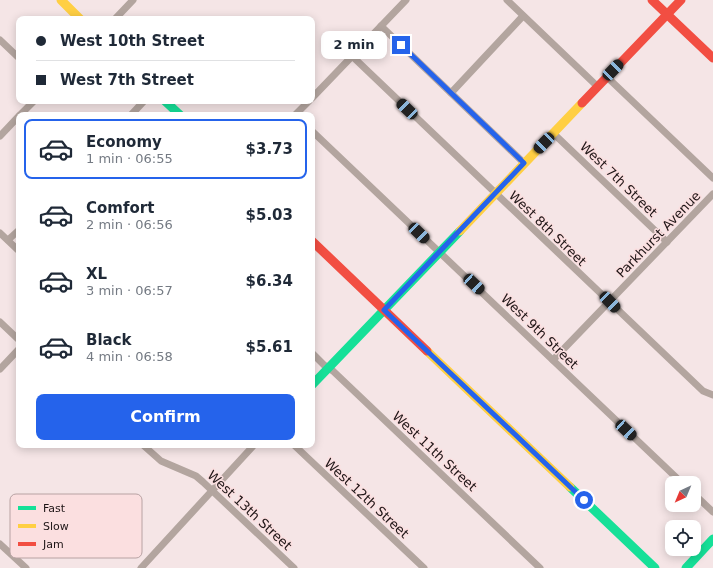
<!DOCTYPE html>
<meta charset="utf-8">
<style>
:root{--surface:#fff;--page:#f2f2f3;--text:#1f2937;--muted:#747a83;--line:#e0e1e3;--accent:#2563eb}
body{margin:0;font-family:"DejaVu Sans",sans-serif;background:var(--page);color:var(--text);height:100vh;display:flex;flex-direction:column;font-size:15px;white-space:nowrap}
*{box-sizing:border-box;margin:0}
p{font-size:13px;color:var(--muted)}
.icon{flex:none;width:22px;height:22px;fill:none;stroke:currentColor;stroke-width:2;stroke-linecap:round;stroke-linejoin:round}
.map{position:relative;flex:1;overflow:hidden}
.details{position:absolute;left:16px;top:112px;width:299px;height:336px;display:flex;flex-direction:column;background:var(--surface);border-radius:8px;box-shadow:0 2px 10px #0003}
.details>*{flex:none}
.hud{position:absolute;left:16px;top:16px;width:299px;height:88px;border-radius:8px;box-shadow:0 2px 10px #0003;display:grid;align-content:center;height:88px;padding:0 20px;background:var(--surface)}
.needle{width:26px;rotate:224deg}
.tools{position:absolute;left:665px;top:476px;display:grid;gap:8px}
.tools a{display:grid;place-items:center;width:36px;height:36px;border-radius:8px;background:var(--surface);box-shadow:0 2px 10px #0003;font-size:20px}
.end{position:absolute;width:18px;height:18px;margin:-9px;border:5px solid #2563eb;background:#fff;box-shadow:0 0 0 2px #fff}
.from{border-radius:50%}
.bubble{position:absolute;height:28px;border-radius:8px;background:var(--surface);box-shadow:0 2px 10px #0003;font-size:13px;font-weight:800;line-height:28px;text-align:center}
.car{position:absolute;width:12px;height:24px;margin:-12px -6px;border-radius:5px;box-shadow:0 0 3px 1px #0007;background:linear-gradient(#222 24%,#8ab4d8 0 40%,#222 0 76%,#8ab4d8 0 86%,#222 0)}
.hud b{display:flex;align-items:center;gap:14px;height:38px;font-size:15px}
.hud b+b{border-top:1px solid var(--line)}
.hud i{width:10px;height:10px;background:var(--text)}
ul{padding:7px 0 0;list-style:none}
li{display:flex;align-items:center;gap:12px;height:60px;margin:0 8px 6px;padding:0 12px;border:2px solid transparent;border-radius:8px}
li div{flex:1}
li b{display:block;font-size:15px}
li em{font-style:normal;font-weight:800}
li.active{border-color:var(--accent)}
li>.icon{width:36px;height:36px;stroke-width:1.5}
.button{display:flex;gap:8px;margin-top:auto;padding:8px 20px}
.button a{flex:1;height:46px;border-radius:8px;background:var(--accent);color:#fff;font-size:16px;font-weight:800;line-height:46px;text-align:center}
.map>svg:first-child{display:block}
</style>
<div class="map">
<svg width="713" height="568" viewBox="0 0 713 568">
<rect width="100%" height="100%" fill="#f5e5e6"/>
<g fill="none" stroke-linecap="round" stroke-linejoin="round">
<g stroke="#b3a59f" stroke-width="7">
<polyline points="507,0 597,86"/>
<polyline points="115,19 133,0"/>
<polyline points="381,26 524,163"/>
<polyline points="0,40 19,58"/>
<polyline points="352,56 703,391 713,395"/>
<polyline points="607,77 713,178"/>
<polyline points="451,93 523,16"/>
<polyline points="312,98 406,0"/>
<polyline points="20,115 34,101"/>
<polyline points="131,115 144,101"/>
<polyline points="295,115 309,101"/>
<polyline points="312,131 682,483"/>
<polyline points="553,133 667,242"/>
<polyline points="0,136 19,116"/>
<polyline points="0,233 19,251"/>
<polyline points="8,240 19,230"/>
<polyline points="0,322 19,340"/>
<polyline points="312,353 324,365 333,371 540,568"/>
<polyline points="553,360 713,194"/>
<polyline points="0,369 19,349"/>
<polyline points="143,445 161,461 196,476 203,482 294,568"/>
<polyline points="294,445 424,568"/>
<polyline points="694,494 713,512"/>
<polyline points="0,544 26,568"/>
<polyline points="141,568 254,445"/>
</g>
<g stroke="#16e098" stroke-width="9">
<polyline points="165,101 180,115"/>
<polyline points="312,385 460,231"/>
<polyline points="570,487 655,568"/>
<polyline points="686,568 713,539"/>
</g>
<g stroke="#ffcf43" stroke-width="9">
<polyline points="61,0 80,19"/>
<polyline points="460,231 582,103"/>
<polyline points="427,351 570,487"/>
</g>
<g stroke="#f24e42" stroke-width="9">
<polyline points="652,0 713,58"/>
<polyline points="582,103 681,0"/>
<polyline points="312,241 427,351"/>
</g>
</g>
<g fill="none" stroke-linecap="round" stroke-linejoin="round">
<polyline stroke="#2563eb" stroke-width="5" points="401,45 524,163 384,310 584,500"/>
</g>
<g text-anchor="middle" stroke-width="3" stroke-linejoin="round" paint-order="stroke">
<g font-size="13" fill="#1d1415" stroke="#fbdfe0">
<text transform="translate(619 179) rotate(44)" y="5">West 7th Street</text>
<text transform="translate(548 228) rotate(44)" y="5">West 8th Street</text>
<text transform="translate(658 234) rotate(-46)" y="5">Parkhurst Avenue</text>
<text transform="translate(540 331) rotate(44)" y="5">West 9th Street</text>
<text transform="translate(435 451) rotate(43)" y="5">West 11th Street</text>
<text transform="translate(367 498) rotate(43)" y="5">West 12th Street</text>
<text transform="translate(250 510) rotate(43)" y="5">West 13th Street</text>
</g>
</g>
<rect x="10" y="494" width="132" height="64" rx="6" fill="#fbdfe0" stroke="#b8a2a3" stroke-width="1"/>
<rect x="18" y="506" width="18" height="4" fill="#16e098"/>
<rect x="18" y="524" width="18" height="4" fill="#ffcf43"/>
<rect x="18" y="542" width="18" height="4" fill="#f24e42"/>
<g font-size="11" fill="#1d1415">
<text x="43" y="512">Fast</text>
<text x="43" y="530">Slow</text>
<text x="43" y="548">Jam</text>
</g>
</svg>
<div class="tools">
<a><svg class="needle" viewBox="-14 -14 28 28"><path d="M0-13l5 13h-10z" fill="#e53935"/><path d="M0 13l5-13h-10z" fill="#747a83"/></svg></a>
<a><svg class="icon" aria-label="locate" viewBox="0 0 24 24"><circle cx="12" cy="12" r="6"/><path d="M12 2v4M12 18v4M2 12h4M18 12h4"/></svg></a>
</div>
<i class="end from" style="left:584px;top:500px"></i>
<i class="end" style="left:401px;top:45px"></i>
<div class="bubble" style="left:321px;top:31px;width:66px">2 min</div>
<i class="car" style="left:613px;top:70px;rotate:44deg"></i>
<i class="car" style="left:407px;top:109px;rotate:314deg"></i>
<i class="car" style="left:544px;top:143px;rotate:224deg"></i>
<i class="car" style="left:419px;top:233px;rotate:134deg"></i>
<i class="car" style="left:474px;top:284px;rotate:133deg"></i>
<i class="car" style="left:610px;top:302px;rotate:136deg"></i>
<i class="car" style="left:626px;top:430px;rotate:133deg"></i>
<div class="hud">
<b><i class="from"></i>West 10th Street</b>
<b><i></i>West 7th Street</b>
</div>
<section class="details">
<ul>
<li class="active"><svg class="icon" aria-label="car" viewBox="0 0 24 24"><path d="M5 17H2v-5l4-1 3-4h7l3 4 3 1v5h-3M9 17h6M6 11h13"/><circle cx="7" cy="17" r="2"/><circle cx="17" cy="17" r="2"/></svg><div><b>Economy</b><p>1 min · 06:55</p></div><em>$3.73</em></li>
<li><svg class="icon" aria-label="car" viewBox="0 0 24 24"><path d="M5 17H2v-5l4-1 3-4h7l3 4 3 1v5h-3M9 17h6M6 11h13"/><circle cx="7" cy="17" r="2"/><circle cx="17" cy="17" r="2"/></svg><div><b>Comfort</b><p>2 min · 06:56</p></div><em>$5.03</em></li>
<li><svg class="icon" aria-label="car" viewBox="0 0 24 24"><path d="M5 17H2v-5l4-1 3-4h7l3 4 3 1v5h-3M9 17h6M6 11h13"/><circle cx="7" cy="17" r="2"/><circle cx="17" cy="17" r="2"/></svg><div><b>XL</b><p>3 min · 06:57</p></div><em>$6.34</em></li>
<li><svg class="icon" aria-label="car" viewBox="0 0 24 24"><path d="M5 17H2v-5l4-1 3-4h7l3 4 3 1v5h-3M9 17h6M6 11h13"/><circle cx="7" cy="17" r="2"/><circle cx="17" cy="17" r="2"/></svg><div><b>Black</b><p>4 min · 06:58</p></div><em>$5.61</em></li>
</ul>
<div class="button"><a>Confirm</a></div>
</section>
</div>
